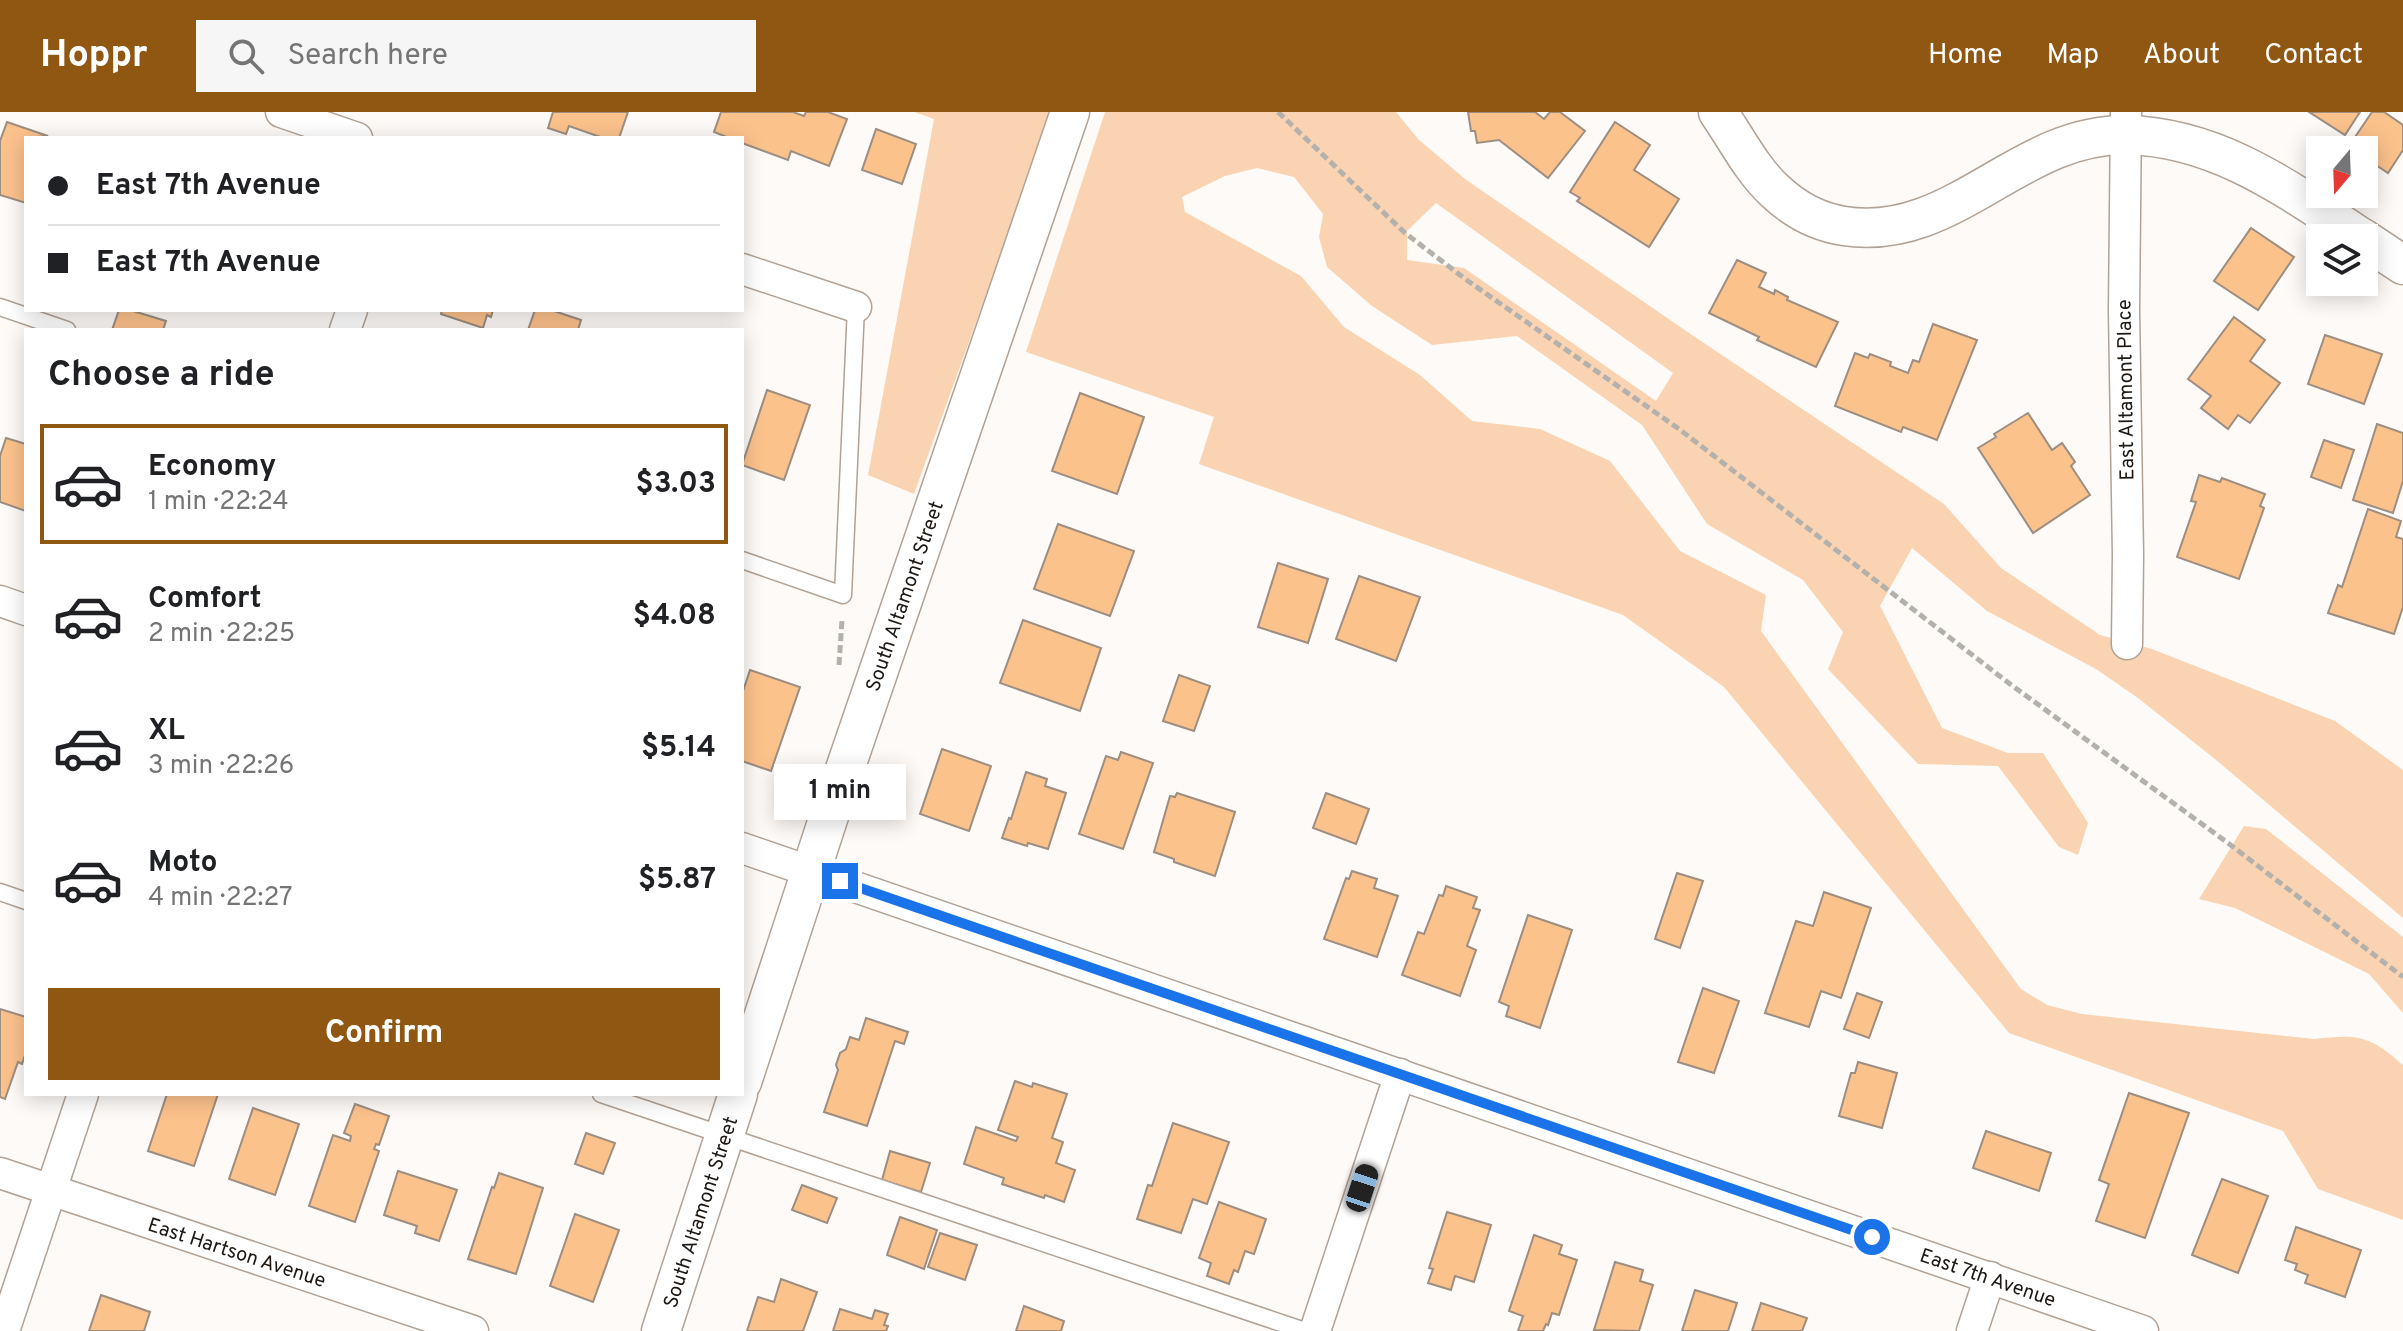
<!DOCTYPE html>
<meta charset="utf-8">
<style>
:root{--surface:#fff;--page:#f6f6f6;--text:#202124;--muted:#757577;--line:#e0e0e0;--accent:#905712}
body{margin:0;font-family:Overpass,sans-serif;background:var(--page);color:var(--text);height:100vh;display:flex;flex-direction:column;font-size:30px;white-space:nowrap}
*{box-sizing:border-box;margin:0}
p{font-size:26px;color:var(--muted)}
.icon{flex:none;width:44px;height:44px;fill:none;stroke:currentColor;stroke-width:2;stroke-linecap:round;stroke-linejoin:round}
.map{position:relative;flex:1;overflow:hidden}
.side{position:absolute;left:24px;top:216px;width:720px;height:768px;display:flex;flex-direction:column;background:var(--surface);border-radius:0px;box-shadow:0 4px 20px #0003}
.side>*{flex:none}
.banner{position:absolute;left:24px;top:24px;width:720px;height:176px;border-radius:0px;box-shadow:0 4px 20px #0003;display:grid;align-content:center;height:176px;padding:0 24px;background:var(--surface)}
.needle{width:52px;rotate:199deg}
.tools{position:absolute;left:2306px;top:24px;display:grid;gap:16px}
.tools a{display:grid;place-items:center;width:72px;height:72px;border-radius:0px;background:var(--surface);box-shadow:0 4px 20px #0003;font-size:40px}
.end{position:absolute;width:36px;height:36px;margin:-18px;border:10px solid #1a73e8;background:#fff;box-shadow:0 0 0 4px #fff}
.from{border-radius:50%}
.bubble{position:absolute;height:56px;border-radius:0px;background:var(--surface);box-shadow:0 4px 20px #0003;font-size:26px;font-weight:700;line-height:56px;text-align:center}
.car{position:absolute;width:24px;height:48px;margin:-24px -12px;border-radius:10px;box-shadow:0 0 6px 2px #0007;background:linear-gradient(#222 24%,#8ab4d8 0 40%,#222 0 76%,#8ab4d8 0 86%,#222 0)}
.banner b{display:flex;align-items:center;gap:28px;height:76px;font-size:30px}
.banner b+b{border-top:2px solid var(--line)}
.banner i{width:20px;height:20px;background:var(--text)}
ul{padding:0;list-style:none}
li{display:flex;align-items:center;gap:24px;height:120px;margin:0 16px 12px;padding:0 8px;border:4px solid transparent;border-radius:0px}
li div{flex:1}
li b{display:block;font-size:30px}
li em{font-style:normal;font-weight:700}
li.active{border-color:var(--accent)}
li>.icon{width:72px;height:72px;stroke-width:1.5}
h2{padding:0 24px;font-size:36px;line-height:96px}
.primary-button{display:flex;gap:16px;margin-top:auto;padding:16px 24px}
.primary-button a{flex:1;height:92px;border-radius:0px;background:var(--accent);color:#fff;font-size:32px;font-weight:700;line-height:92px;text-align:center}
header{display:flex;align-items:center;gap:48px;box-sizing:border-box;height:112px;padding:0 40px;background:var(--accent);color:#fff}
header strong{font-size:38px}
nav{display:flex;gap:44px;margin-inline-start:auto;font-size:28px}
.search{width:560px;height:72px;background:var(--page);display:flex;align-items:center;gap:20px;box-sizing:border-box;padding:0 28px;border-radius:0px;color:var(--muted);font-size:30px}
.map>svg:first-child{display:block}
</style>
<header>
<strong>Hoppr</strong>
<div class="search"><svg class="icon" aria-label="search" viewBox="0 0 24 24"><circle cx="10" cy="10" r="6"/><path d="M15 15l6 6"/></svg>Search here</div>
<nav><a>Home</a><a>Map</a><a>About</a><a>Contact</a></nav>
</header>
<div class="map">
<svg width="2403" height="1219" viewBox="0 0 2403 1219">
<rect width="100%" height="100%" fill="#fdfaf7"/>
<g fill="#fad4b2" fill-rule="evenodd">
<polygon points="914,0 1052,0 914,382 868,363 934,7"/>
<path d="M1105,0H1396L1418,27L1465,67L1692,223L1944,392L2001,456L2100,523L2152,537L2335,609L2403,658V806L2215,647L2138,586L2096,557L1987,499L1912,436L1880,494L1942,616L2008,641H2043L2088,711L2078,743L2059,735L1998,654L1918,652L1828,557L1843,520L1803,468L1707,412L1642,313L1517,224L1432,233L1372,194L1327,155L1319,125L1323,102L1294,65L1257,56L1225,64L1182,85L1185,100L1301,164L1344,215L1420,263L1472,309L1540,317L1610,349L1680,439L1766,483L1761,519L2021,877L2047,893L2082,902L2314,927C2358,922 2369,923 2403,953V1108L2318,1077L2283,1019L2009,921L1724,575L1623,503L1199,352L1214,305L1026,240ZM1436,91L1673,261L1656,289L1464,156L1407,148V119Z"/>
<polygon points="2244,714 2266,717 2403,825 2403,901 2369,862 2235,796 2199,787"/>
</g>
<g fill="#fcc28c" stroke="#9d8e81" stroke-width="2">
<polygon points="553,0 628,0 619,26 603,26 569,14 566,22 548,16"/>
<polygon points="721,0 793,0 804,4 806,0 828,0 847,7 829,54 791,39 788,48 742,31 742,26 729,26 714,20"/>
<polygon points="1468,0 1535,0 1544,7 1550,0 1560,0 1585,19 1548,66 1499,28 1477,31 1475,19 1471,19"/>
<polygon points="2309,0 2360,0 2345,23"/>
<polygon points="2372,0 2384,0 2403,13 2403,38 2388,61 2364,45 2364,38 2354,38 2349,34"/>
<polygon points="7,10 48,24 26,26 26,91 0,83 0,29"/>
<polygon points="1615,10 1650,33 1634,58 1679,87 1649,135 1577,89 1580,86 1570,80"/>
<polygon points="876,17 916,32 902,72 862,58"/>
<polygon points="2251,116 2294,145 2258,198 2214,169"/>
<polygon points="1737,148 1766,161 1759,175 1774,182 1775,178 1788,185 1787,188 1838,210 1816,255 1757,228 1759,225 1709,201"/>
<polygon points="119,198 130,198 166,209 163,218 112,218"/>
<polygon points="442,198 493,198 491,205 487,203 483,216 441,202"/>
<polygon points="535,198 551,198 581,208 578,218 528,218"/>
<polygon points="2234,205 2265,228 2250,249 2280,271 2250,311 2238,303 2228,317 2201,296 2211,284 2188,267"/>
<polygon points="1933,212 1977,228 1937,328 1903,315 1901,320 1835,294 1855,241 1868,246 1870,242 1891,250 1890,254 1908,261 1913,248 1919,250"/>
<polygon points="2325,223 2382,242 2364,292 2308,272"/>
<polygon points="767,278 810,293 784,368 742,353"/>
<polygon points="1080,281 1144,305 1117,382 1052,359"/>
<polygon points="2028,301 2052,338 2062,331 2075,350 2071,354 2090,383 2033,421 1978,336 1996,325 1994,322"/>
<polygon points="2377,312 2403,321 2403,369 2393,401 2353,388"/>
<polygon points="6,326 26,332 26,399 0,390 0,344"/>
<polygon points="2324,328 2354,338 2341,376 2311,365"/>
<polygon points="2199,363 2220,370 2222,366 2265,382 2260,394 2264,396 2239,467 2177,445 2196,390 2191,389"/>
<polygon points="2368,397 2401,409 2396,425 2403,427 2403,495 2394,522 2328,501 2338,473 2342,475"/>
<polygon points="1058,412 1134,439 1110,504 1034,477"/>
<polygon points="1278,451 1328,467 1308,531 1258,515"/>
<polygon points="1359,464 1420,485 1396,549 1336,527"/>
<polygon points="1023,508 1101,536 1080,599 1000,571"/>
<polygon points="750,558 800,575 771,659 742,649 742,582"/>
<polygon points="1179,563 1210,574 1194,619 1163,609"/>
<polygon points="942,637 991,654 969,719 920,702"/>
<polygon points="1121,640 1153,651 1123,737 1079,722 1106,644 1118,648"/>
<polygon points="1026,660 1047,667 1045,674 1066,681 1048,737 1028,731 1027,734 1002,726 1009,706 1011,707"/>
<polygon points="1177,681 1235,700 1215,764 1174,750 1174,747 1154,740 1170,684 1175,685"/>
<polygon points="1326,681 1369,697 1356,732 1313,716"/>
<polygon points="1352,759 1377,767 1374,776 1398,784 1377,845 1324,827 1346,766 1349,767"/>
<polygon points="1677,761 1703,769 1680,836 1655,827"/>
<polygon points="1446,774 1477,785 1473,796 1480,798 1467,834 1476,838 1460,884 1402,863 1418,820 1424,822 1439,783 1443,784"/>
<polygon points="1824,780 1871,796 1841,886 1821,879 1809,915 1765,901 1796,809 1813,814"/>
<polygon points="1528,803 1572,818 1540,916 1506,904 1509,894 1499,890"/>
<polygon points="1703,876 1739,889 1714,961 1678,950"/>
<polygon points="1857,881 1882,890 1869,926 1844,917"/>
<polygon points="0,897 26,905 26,940 22,952 18,950 5,987 0,985"/>
<polygon points="866,906 908,920 904,932 895,929 867,1014 824,1000 838,958 836,953 840,941 846,937 850,925 859,928"/>
<polygon points="1858,950 1897,961 1882,1016 1839,1004 1851,961 1855,961"/>
<polygon points="1015,969 1032,975 1033,971 1067,982 1052,1026 1063,1030 1056,1051 1075,1058 1064,1090 1045,1083 1044,1086 1002,1072 1004,1066 964,1052 976,1015 1016,1029 1018,1025 998,1018"/>
<polygon points="2129,981 2189,1001 2145,1126 2096,1109 2109,1072 2099,1068"/>
<polygon points="167,982 218,982 194,1054 148,1039"/>
<polygon points="355,992 389,1004 379,1033 376,1032 374,1037 379,1039 355,1110 309,1094 333,1023 350,1029 351,1024 344,1021"/>
<polygon points="253,996 299,1012 275,1083 229,1067"/>
<polygon points="1173,1011 1229,1030 1207,1092 1193,1087 1181,1121 1137,1107 1148,1073 1152,1074"/>
<polygon points="1986,1019 2051,1041 2039,1079 1973,1056"/>
<polygon points="586,1021 615,1031 603,1062 575,1052"/>
<polygon points="890,1039 930,1051 921,1080 882,1068"/>
<polygon points="398,1059 457,1078 439,1129 415,1121 417,1114 384,1103"/>
<polygon points="499,1061 543,1076 516,1162 468,1147 492,1075 494,1076"/>
<polygon points="2222,1067 2268,1084 2238,1161 2192,1143"/>
<polygon points="802,1073 837,1086 827,1111 792,1098"/>
<polygon points="1219,1090 1266,1107 1254,1142 1245,1139 1238,1160 1234,1158 1229,1172 1207,1164 1211,1151 1199,1146"/>
<polygon points="1447,1100 1491,1113 1474,1170 1455,1164 1451,1178 1428,1171 1433,1157 1429,1156"/>
<polygon points="575,1102 619,1118 593,1190 550,1174"/>
<polygon points="900,1105 937,1118 924,1157 887,1143"/>
<polygon points="2296,1115 2361,1138 2345,1185 2305,1171 2308,1163 2295,1158 2297,1152 2285,1148"/>
<polygon points="940,1121 977,1133 965,1168 928,1155"/>
<polygon points="1534,1123 1562,1133 1559,1142 1577,1148 1559,1203 1552,1201 1548,1213 1546,1212 1543,1219 1518,1219 1523,1204 1509,1199"/>
<polygon points="1615,1150 1643,1158 1640,1169 1653,1173 1639,1219 1594,1218"/>
<polygon points="781,1167 817,1180 803,1219 747,1219 758,1185 774,1190"/>
<polygon points="1695,1178 1737,1191 1728,1219 1682,1219"/>
<polygon points="101,1183 150,1200 144,1219 89,1219"/>
<polygon points="1761,1191 1807,1206 1802,1219 1752,1219"/>
<polygon points="1024,1194 1064,1209 1061,1219 1016,1219"/>
<polygon points="840,1197 872,1207 875,1198 888,1202 884,1213 888,1214 886,1219 833,1219"/>
</g>
<g fill="none" stroke-linecap="round" stroke-linejoin="round">
<g stroke="#b2a295" stroke-width="19">
<g id="service">
<polyline points="0,195 67,218"/>
<polyline points="742,448 843,483 856,195"/>
<polyline points="0,780 26,789"/>
<polyline points="601,982 1305,1219"/>
</g>
</g>
<g stroke="#b2a295" stroke-width="33">
<g id="minor">
<polyline points="281,0 357,26"/>
<polyline points="2126,0 2124,199 2128,443 2127,532"/>
<polyline points="742,157 856,195"/>
<polyline points="345,218 352,198"/>
<polyline points="0,489 26,498"/>
<polyline points="742,736 2143,1219"/>
<polyline points="0,1061 473,1219"/>
<polyline points="4,1219 83,982"/>
<polyline points="1315,1219 1400,962"/>
<polyline points="1972,1219 1990,1165"/>
</g>
</g>
<g stroke="#b2a295" stroke-width="41">
<g id="tertiary">
<path d="M1718,0C1736,26 1752,58 1775,79C1794,97 1818,110 1844,114C1954,131 2018,21 2127,23C2218,25 2289,78 2362,126"/>
<polyline points="2364,127 2403,153"/>
<polyline points="742,970 830,701 1070,0"/>
<polyline points="661,1219 738,982"/>
</g>
</g>
<g stroke="#b4b1ad" stroke-width="5" stroke-dasharray="8 4" stroke-linecap="butt">
<polyline points="1278,0 1405,121 1468,169 1679,317 2010,572 2228,731 2403,865"/>
<polyline points="839,553 842,508"/>
</g>
<use href="#service" stroke="#fff" stroke-width="16"/>
<use href="#minor" stroke="#fff" stroke-width="30"/>
<use href="#tertiary" stroke="#fff" stroke-width="38"/>
</g>
<g fill="none" stroke-linecap="round" stroke-linejoin="round">
<polyline stroke="#1a73e8" stroke-width="10" points="840,769 1872,1125"/>
</g>
<g text-anchor="middle" stroke-width="7" stroke-linejoin="round" paint-order="stroke">
<g font-size="20" fill="#1d1813" stroke="#fff">
<text transform="translate(2125 278) rotate(-91)" y="7">East Altamont Place</text>
<text transform="translate(904 484) rotate(-71)" y="7">South Altamont Street</text>
<text transform="translate(700 1100) rotate(-72)" y="7">South Altamont Street</text>
<text transform="translate(237 1140) rotate(18)" y="7">East Hartson Avenue</text>
<text transform="translate(1988 1165) rotate(19)" y="7">East 7th Avenue</text>
</g>
</g>
</svg>
<div class="tools">
<a><svg class="needle" viewBox="-14 -14 28 28"><path d="M0-13l5 13h-10z" fill="#e53935"/><path d="M0 13l5-13h-10z" fill="#757577"/></svg></a>
<a><svg class="icon" aria-label="layers" viewBox="0 0 24 24"><path d="M12 4l9 5-9 5-9-5zM3 14l9 5 9-5"/></svg></a>
</div>
<i class="end from" style="left:1872px;top:1125px"></i>
<i class="end" style="left:840px;top:769px"></i>
<div class="bubble" style="left:774px;top:652px;width:132px">1 min</div>
<i class="car" style="left:1362px;top:1076px;rotate:18deg"></i>
<div class="banner">
<b><i class="from"></i>East 7th Avenue</b>
<b><i></i>East 7th Avenue</b>
</div>
<section class="side">
<h2>Choose a ride</h2>
<ul>
<li class="active"><svg class="icon" aria-label="car" viewBox="0 0 24 24"><path d="M5 17H2v-5l4-1 3-4h7l3 4 3 1v5h-3M9 17h6M6 11h13"/><circle cx="7" cy="17" r="2"/><circle cx="17" cy="17" r="2"/></svg><div><b>Economy</b><p>1 min · 22:24</p></div><em>$3.03</em></li>
<li><svg class="icon" aria-label="car" viewBox="0 0 24 24"><path d="M5 17H2v-5l4-1 3-4h7l3 4 3 1v5h-3M9 17h6M6 11h13"/><circle cx="7" cy="17" r="2"/><circle cx="17" cy="17" r="2"/></svg><div><b>Comfort</b><p>2 min · 22:25</p></div><em>$4.08</em></li>
<li><svg class="icon" aria-label="car" viewBox="0 0 24 24"><path d="M5 17H2v-5l4-1 3-4h7l3 4 3 1v5h-3M9 17h6M6 11h13"/><circle cx="7" cy="17" r="2"/><circle cx="17" cy="17" r="2"/></svg><div><b>XL</b><p>3 min · 22:26</p></div><em>$5.14</em></li>
<li><svg class="icon" aria-label="car" viewBox="0 0 24 24"><path d="M5 17H2v-5l4-1 3-4h7l3 4 3 1v5h-3M9 17h6M6 11h13"/><circle cx="7" cy="17" r="2"/><circle cx="17" cy="17" r="2"/></svg><div><b>Moto</b><p>4 min · 22:27</p></div><em>$5.87</em></li>
</ul>
<div class="primary-button"><a>Confirm</a></div>
</section>
</div>
